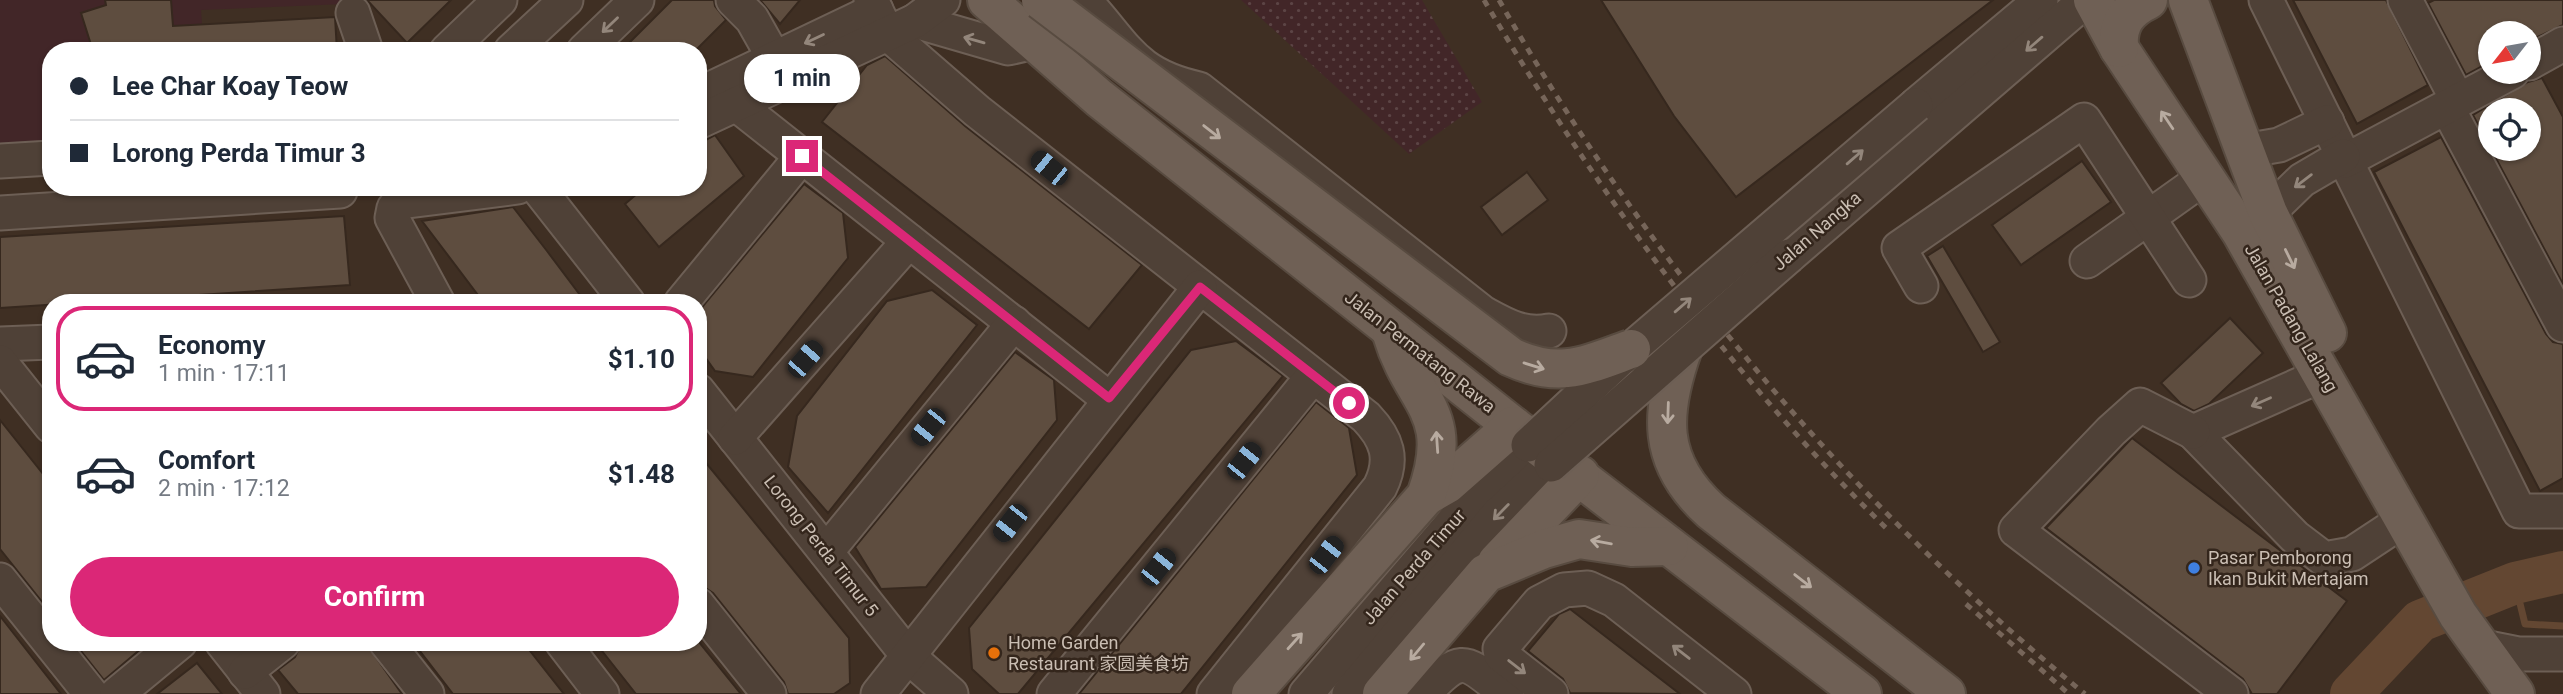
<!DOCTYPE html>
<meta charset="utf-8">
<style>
:root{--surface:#fff;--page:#f2f2f3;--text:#1f2937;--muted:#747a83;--line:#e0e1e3;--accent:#db2777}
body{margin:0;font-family:Roboto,"Noto Sans SC",sans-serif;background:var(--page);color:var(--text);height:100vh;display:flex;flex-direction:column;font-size:26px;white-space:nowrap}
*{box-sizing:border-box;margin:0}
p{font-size:23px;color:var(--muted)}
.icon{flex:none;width:38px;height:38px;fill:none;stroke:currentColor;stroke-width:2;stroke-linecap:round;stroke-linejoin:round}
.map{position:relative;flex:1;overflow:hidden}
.side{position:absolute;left:42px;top:294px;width:665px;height:357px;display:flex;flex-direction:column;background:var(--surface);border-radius:28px;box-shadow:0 2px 5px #0004}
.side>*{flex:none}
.banner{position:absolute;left:42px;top:42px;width:665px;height:154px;border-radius:28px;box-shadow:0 2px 5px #0004;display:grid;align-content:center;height:154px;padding:0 28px;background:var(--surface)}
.needle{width:46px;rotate:239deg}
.fabs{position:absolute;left:2478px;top:21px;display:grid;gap:14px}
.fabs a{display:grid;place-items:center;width:63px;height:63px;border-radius:50%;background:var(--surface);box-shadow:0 2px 5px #0004;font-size:35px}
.end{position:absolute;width:32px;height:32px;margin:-16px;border:9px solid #db2777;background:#fff;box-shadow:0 0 0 4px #fff}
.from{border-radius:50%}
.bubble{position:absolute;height:49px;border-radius:24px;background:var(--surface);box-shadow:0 2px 5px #0004;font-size:23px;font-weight:700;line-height:49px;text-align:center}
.car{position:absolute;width:21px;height:42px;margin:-21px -10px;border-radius:9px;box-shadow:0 0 5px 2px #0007;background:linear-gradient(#222 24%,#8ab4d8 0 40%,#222 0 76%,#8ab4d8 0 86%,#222 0)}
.banner b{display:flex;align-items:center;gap:24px;height:66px;font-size:26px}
.banner b+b{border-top:2px solid var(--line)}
.banner i{width:18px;height:18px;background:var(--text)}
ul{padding:12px 0 0;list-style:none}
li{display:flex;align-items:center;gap:21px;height:105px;margin:0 14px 10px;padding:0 14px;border:4px solid transparent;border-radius:28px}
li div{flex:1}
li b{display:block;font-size:26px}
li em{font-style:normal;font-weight:700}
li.current{border-color:var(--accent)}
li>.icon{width:63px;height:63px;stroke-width:1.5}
.action{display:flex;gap:14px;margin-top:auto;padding:14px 28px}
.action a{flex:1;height:80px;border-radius:42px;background:var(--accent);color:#fff;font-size:28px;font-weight:700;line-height:80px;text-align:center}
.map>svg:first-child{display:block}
</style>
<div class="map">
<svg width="2563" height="694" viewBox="0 0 2563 694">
<defs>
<pattern id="grass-dots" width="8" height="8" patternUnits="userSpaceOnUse" patternTransform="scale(1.75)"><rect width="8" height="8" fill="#422628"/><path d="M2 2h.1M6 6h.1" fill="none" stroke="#5c4445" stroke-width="1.8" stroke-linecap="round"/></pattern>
</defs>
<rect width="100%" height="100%" fill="#3f2f23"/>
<polygon fill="url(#grass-dots)" points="1241,0 1422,0 1482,102 1409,154"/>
<polygon fill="#422628" points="0,0 348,0 345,4 201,10 204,51 51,51 51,142 0,144"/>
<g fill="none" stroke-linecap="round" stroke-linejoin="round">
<polyline stroke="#634732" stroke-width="7" points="2515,583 2525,624 2563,626"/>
<polyline stroke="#634732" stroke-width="42" points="2351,694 2420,621 2515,583 2563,572"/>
</g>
<g fill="#5e4d3f" stroke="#36281e" stroke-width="2">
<polygon points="105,0 171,0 173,26 335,17 337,51 93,51 81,13 106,5"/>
<polygon points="367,0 451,0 407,43"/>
<polygon points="672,0 714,0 715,6 726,20 695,51 621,51"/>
<polygon points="760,0 800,0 780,24"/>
<polygon points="1601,0 1993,0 1736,197 1674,116"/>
<polygon points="2293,0 2386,0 2428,85 2357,124"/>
<polygon points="2434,0 2563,0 2563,25 2529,41 2529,33 2490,33 2490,62 2466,75 2428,3"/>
<polygon points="885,56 965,126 1142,265 1089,329 822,122 867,65"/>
<polygon points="2542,78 2563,117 2563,284 2491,149 2529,149 2529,110 2490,110 2490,147 2473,115 2528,82"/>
<polygon points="715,135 744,176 659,247 625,204 645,187 698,187 698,144"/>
<polygon points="2441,137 2546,334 2553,342 2563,344 2563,478 2540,491 2374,172"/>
<polygon points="2082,161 2111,202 2021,265 1992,225"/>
<polygon points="1527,172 1548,200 1502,235 1481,207"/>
<polygon points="804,184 843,213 848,258 753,377 715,371 698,347 698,312"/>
<polygon points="513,207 547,251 586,303 484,303 422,221"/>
<polygon points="344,216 350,285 0,308 0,237"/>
<polygon points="1943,246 2000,342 1983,352 1927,256"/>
<polygon points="932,290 977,325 828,513 788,467 797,416 887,301"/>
<polygon points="2230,318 2263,353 2209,404 2194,411 2181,404 2161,383"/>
<polygon points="1236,341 1283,376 1018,694 999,694 972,669 969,628 1191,350"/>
<polygon points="1015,352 1054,380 1057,420 926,587 881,589 855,547"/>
<polygon points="1316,402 1349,428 1357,475 1181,694 1079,694"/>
<polygon points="0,420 51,484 51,613 0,549"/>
<polygon points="2132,438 2347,601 2277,694 2252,694 2243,679 2046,528"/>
<polygon points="698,453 849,638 850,683 834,694 788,694 784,682 713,593 698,583"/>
<polygon points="1570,609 1680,694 1570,693 1563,679 1528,651 1559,614"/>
<polygon points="0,616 61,694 0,694"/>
<polygon points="74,642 149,642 104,680"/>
<polygon points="302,642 365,642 402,694 298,694 278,670 295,657"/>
<polygon points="413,642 523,642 564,694 453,694"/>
<polygon points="595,642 699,642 741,694 636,694"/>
<polygon points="197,663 222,694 157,694"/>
</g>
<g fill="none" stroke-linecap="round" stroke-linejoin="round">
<g stroke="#6d5f55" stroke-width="37">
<g id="minor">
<polyline points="733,0 752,19 774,58"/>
<path d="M871,0L887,33L977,111L1366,417C1387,439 1394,459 1380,487L1214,694"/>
<path d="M1084,0C1127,46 1132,74 1199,89L1483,313C1505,325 1523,336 1549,331"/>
<polyline points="2266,0 2519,511 2563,511"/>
<polyline points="2405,0 2458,101"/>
<polyline points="353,13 366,51"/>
<polyline points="915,21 1008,48 1035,42"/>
<polyline points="447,51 500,0"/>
<polyline points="511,51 566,0"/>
<polyline points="584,51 637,0"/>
<polyline points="2529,63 2563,44"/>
<polyline points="698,95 876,10"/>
<polyline points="736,104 1109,399"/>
<polyline points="1916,105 2041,0"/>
<polyline points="2447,107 2563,325"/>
<polyline points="698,122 915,21 943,0"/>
<polyline points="2244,151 2279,145 2327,122"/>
<polyline points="0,161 51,158"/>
<polyline points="2345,161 2512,72"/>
<polyline points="537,187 628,303"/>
<polyline points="0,213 340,191 340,187"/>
<polyline points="2268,213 2302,180 2343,156"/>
<polyline points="1789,256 2086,0"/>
<polyline points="2087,261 2205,177"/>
<polyline points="1921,286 1899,248 2084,120 2189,280"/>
<polyline points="438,303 392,218 394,208 400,202 518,187"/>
<polyline points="681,303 802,156"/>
<polyline points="0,344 51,342"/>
<polyline points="0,362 51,426"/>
<polyline points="2324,374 2193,432 2295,537 2324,559 2352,554 2405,519"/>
<polyline points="698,391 909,657 951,694"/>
<polyline points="2193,432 2140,405 2111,431 2016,530 2231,694"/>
<polyline points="735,438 909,241"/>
<polyline points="826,552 1014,323"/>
<polyline points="0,580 91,694"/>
<polyline points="698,605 769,694"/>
<polyline points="222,642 263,694"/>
<polyline points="386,642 427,694"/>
<polyline points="562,642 602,694"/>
<polyline points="2483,647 2518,654 2563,654"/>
<polyline points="245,672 283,642"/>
<polyline points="117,694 180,642"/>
<polyline points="878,694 1200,287"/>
<polyline points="1054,694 1313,376"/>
<polyline points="1306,694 1478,493 1528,445"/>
<polyline points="1349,694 1498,514 1551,465"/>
<path d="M1424,694C1463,651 1465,661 1507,694"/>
<polyline points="1551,694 1501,655 1500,649 1539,603 1564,590 1588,588 1614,600 1734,694"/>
</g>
</g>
<g stroke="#584b40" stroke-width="42">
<g id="major">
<polyline points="987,0 1099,98 1513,426 1862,694"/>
<polyline points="2093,0 2119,48 2241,232 2458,615 2515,694"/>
<polyline points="2188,0 2268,213 2327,333"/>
<path d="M2119,48C2117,24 2127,10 2148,0"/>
<path d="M1683,348C1660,413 1656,461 1711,511L1946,694"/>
<polyline points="1426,496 1447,484 1513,426"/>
<polyline points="1497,562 1580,475"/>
<path d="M1251,694L1426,496C1457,410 1413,405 1392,334"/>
<polyline points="1382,694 1486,573 1544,549 1579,539 1632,547 1669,546"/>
</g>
</g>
<use href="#minor" stroke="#4f4137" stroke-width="33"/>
<use href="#major" stroke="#6f6055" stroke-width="38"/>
<g stroke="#766559" stroke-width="5" stroke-dasharray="7 7" stroke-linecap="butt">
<path d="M1484,0C1597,192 1728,373 1887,529"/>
<path d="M1499,0C1651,266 1848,501 2085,694"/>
<polyline points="1966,604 2069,694"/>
</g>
<g stroke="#6d5f55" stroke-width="37" stroke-linecap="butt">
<g id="minor-bridge">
<polyline points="1528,445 1631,349 1916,105"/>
<polyline points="1551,465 1789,256"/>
</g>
</g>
<g stroke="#584b40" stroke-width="42" stroke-linecap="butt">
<path id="major-bridge" d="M1041,0L1511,357C1559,379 1584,366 1631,349"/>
</g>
<use href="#minor-bridge" stroke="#4f4137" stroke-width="33"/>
<use href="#major-bridge" stroke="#6f6055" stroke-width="38"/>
</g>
<defs><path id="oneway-shaft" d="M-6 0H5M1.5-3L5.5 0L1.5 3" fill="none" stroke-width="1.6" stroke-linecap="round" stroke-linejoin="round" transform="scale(1.75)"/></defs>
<g stroke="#93867b">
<use href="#oneway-shaft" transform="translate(610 25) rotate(136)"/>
<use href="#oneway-shaft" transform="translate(814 39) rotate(155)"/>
<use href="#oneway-shaft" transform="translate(974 40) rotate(-164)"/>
<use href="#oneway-shaft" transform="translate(2034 44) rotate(139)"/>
<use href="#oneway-shaft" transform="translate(1855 157) rotate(-41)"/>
<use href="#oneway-shaft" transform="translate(2303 181) rotate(143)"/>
<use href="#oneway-shaft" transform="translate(1683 305) rotate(-41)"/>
<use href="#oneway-shaft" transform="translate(2261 402) rotate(156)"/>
<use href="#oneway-shaft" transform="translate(1501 512) rotate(134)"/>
<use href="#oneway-shaft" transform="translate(1681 652) rotate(-142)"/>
<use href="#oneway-shaft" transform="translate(1517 667) rotate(38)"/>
</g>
<g stroke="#b8aba0">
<use href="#oneway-shaft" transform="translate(2167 120) rotate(-124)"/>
<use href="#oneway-shaft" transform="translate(1212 132) rotate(38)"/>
<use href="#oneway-shaft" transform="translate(2290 259) rotate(64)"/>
<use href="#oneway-shaft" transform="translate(1534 366) rotate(17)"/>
<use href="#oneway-shaft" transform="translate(1668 413) rotate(92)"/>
<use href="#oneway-shaft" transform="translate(1437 442) rotate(-94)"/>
<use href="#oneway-shaft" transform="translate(1601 542) rotate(-170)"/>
<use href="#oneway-shaft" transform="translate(1803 581) rotate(38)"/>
<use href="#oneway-shaft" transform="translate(1295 641) rotate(-48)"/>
<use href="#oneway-shaft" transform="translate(1417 652) rotate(130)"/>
</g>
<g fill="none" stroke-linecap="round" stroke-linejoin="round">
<polyline stroke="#db2777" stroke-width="9" points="802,156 1109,398 1200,287 1349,403"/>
</g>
<circle fill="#3f7fe0" stroke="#34261c" stroke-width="2.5" cx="2194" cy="568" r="7"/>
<circle fill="#e8710a" stroke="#34261c" stroke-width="2.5" cx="994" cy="653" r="7"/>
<g text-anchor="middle" stroke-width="5" stroke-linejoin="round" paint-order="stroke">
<g font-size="18" fill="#cabeb3" stroke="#34261c">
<text transform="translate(1817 231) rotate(-41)" y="6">Jalan Nangka</text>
<text transform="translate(2291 318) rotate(60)" y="6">Jalan Padang Lalang</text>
<text transform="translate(1420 352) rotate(38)" y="6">Jalan Permatang Rawa</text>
<text transform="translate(821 546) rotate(52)" y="6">Lorong Perda Timur 5</text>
<text transform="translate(1414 567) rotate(-49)" y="6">Jalan Perda Timur</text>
</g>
<g font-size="18" fill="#cabeb3" stroke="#34261c" text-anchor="start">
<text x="2208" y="564">Pasar Pemborong<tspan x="2208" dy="21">Ikan Bukit Mertajam</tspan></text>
<text x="1008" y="649">Home Garden<tspan x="1008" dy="21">Restaurant 家圆美食坊</tspan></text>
</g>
</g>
</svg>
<div class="fabs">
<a><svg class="needle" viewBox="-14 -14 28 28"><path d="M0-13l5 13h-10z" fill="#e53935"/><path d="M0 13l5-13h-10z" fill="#747a83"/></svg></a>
<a><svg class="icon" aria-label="locate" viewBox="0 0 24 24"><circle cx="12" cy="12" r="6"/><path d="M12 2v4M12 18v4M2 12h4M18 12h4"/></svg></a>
</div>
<i class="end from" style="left:1349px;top:403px"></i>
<i class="end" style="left:802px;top:156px"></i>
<div class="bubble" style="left:744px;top:54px;width:116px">1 min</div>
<i class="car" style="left:1049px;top:168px;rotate:309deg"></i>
<i class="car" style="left:805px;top:359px;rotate:41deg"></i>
<i class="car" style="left:928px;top:427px;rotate:219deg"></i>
<i class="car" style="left:1244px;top:461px;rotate:39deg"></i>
<i class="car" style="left:1010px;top:523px;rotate:218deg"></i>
<i class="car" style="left:1326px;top:555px;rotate:38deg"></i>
<i class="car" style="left:1158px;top:567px;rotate:39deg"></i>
<div class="banner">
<b><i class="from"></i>Lee Char Koay Teow</b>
<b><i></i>Lorong Perda Timur 3</b>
</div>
<section class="side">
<ul>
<li class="current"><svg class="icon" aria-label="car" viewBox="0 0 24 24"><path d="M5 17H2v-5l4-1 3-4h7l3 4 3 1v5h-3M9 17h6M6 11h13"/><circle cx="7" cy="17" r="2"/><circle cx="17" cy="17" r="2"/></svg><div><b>Economy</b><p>1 min · 17:11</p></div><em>$1.10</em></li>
<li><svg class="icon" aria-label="car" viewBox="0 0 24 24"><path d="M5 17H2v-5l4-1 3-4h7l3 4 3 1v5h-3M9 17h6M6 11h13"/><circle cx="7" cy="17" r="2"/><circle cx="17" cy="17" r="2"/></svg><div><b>Comfort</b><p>2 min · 17:12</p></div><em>$1.48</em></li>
</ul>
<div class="action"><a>Confirm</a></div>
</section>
</div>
